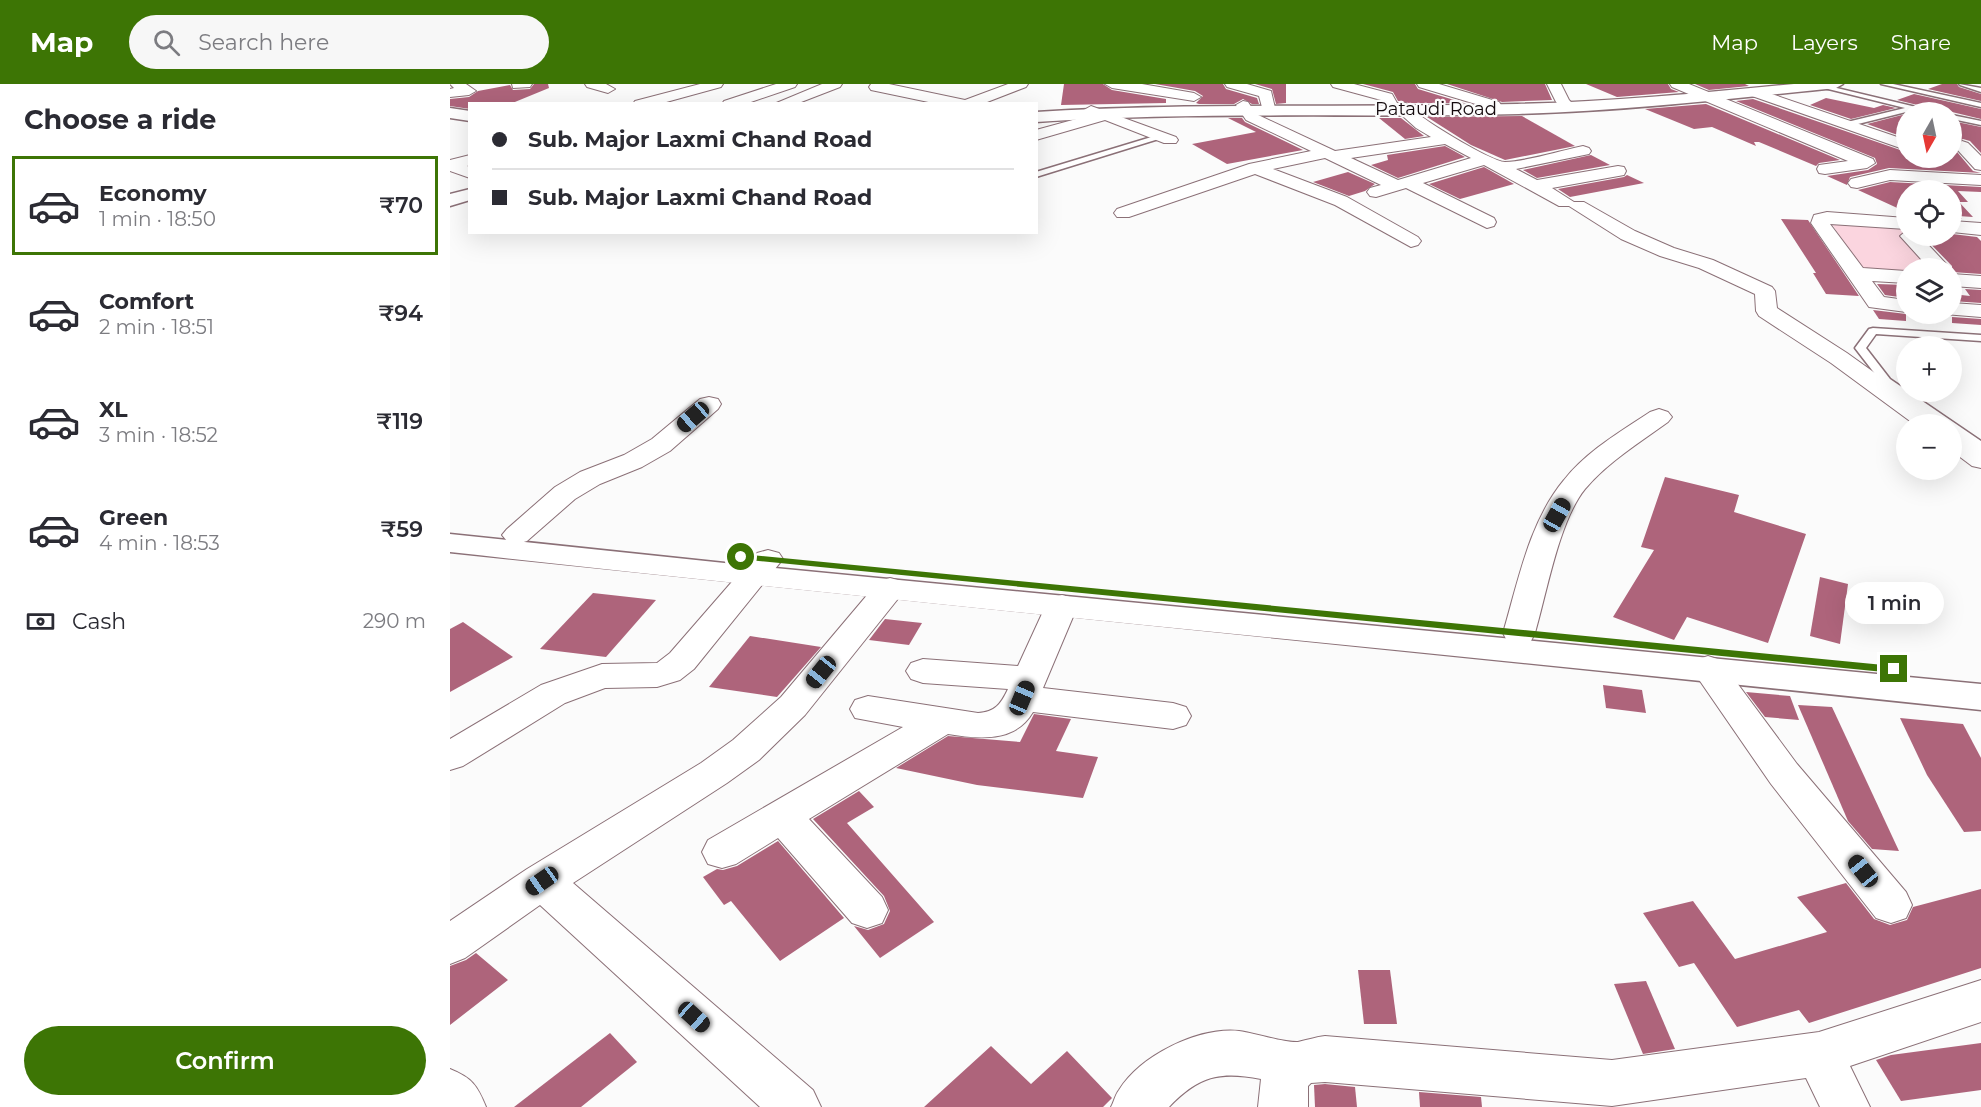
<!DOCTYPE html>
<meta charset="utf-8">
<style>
:root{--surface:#fff;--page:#f7f7f7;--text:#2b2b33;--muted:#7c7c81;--line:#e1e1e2;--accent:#3d7505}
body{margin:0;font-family:Montserrat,sans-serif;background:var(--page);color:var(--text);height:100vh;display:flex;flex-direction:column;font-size:22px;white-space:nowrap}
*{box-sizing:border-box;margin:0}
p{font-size:20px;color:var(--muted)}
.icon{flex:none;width:33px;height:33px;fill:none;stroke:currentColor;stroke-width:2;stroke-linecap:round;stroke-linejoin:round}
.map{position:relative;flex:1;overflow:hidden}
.details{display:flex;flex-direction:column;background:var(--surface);width:450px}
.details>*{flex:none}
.guide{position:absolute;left:18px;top:18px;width:570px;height:132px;border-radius:0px;box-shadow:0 6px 24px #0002;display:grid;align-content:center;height:132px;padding:0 24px;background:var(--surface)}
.needle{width:39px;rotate:189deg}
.buttons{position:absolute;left:1446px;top:18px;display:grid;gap:12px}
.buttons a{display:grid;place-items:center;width:66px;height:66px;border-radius:50%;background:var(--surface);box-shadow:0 6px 24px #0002;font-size:30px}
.end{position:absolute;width:27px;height:27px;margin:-14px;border:8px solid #3d7505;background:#fff;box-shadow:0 0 0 3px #fff}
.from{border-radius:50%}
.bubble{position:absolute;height:42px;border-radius:21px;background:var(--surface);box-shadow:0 6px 24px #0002;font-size:20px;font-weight:600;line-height:42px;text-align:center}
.car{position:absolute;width:18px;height:36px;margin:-18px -9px;border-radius:8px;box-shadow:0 0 4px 2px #0007;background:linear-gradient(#222 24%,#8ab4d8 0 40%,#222 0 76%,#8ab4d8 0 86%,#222 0)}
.guide b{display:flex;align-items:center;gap:21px;height:57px;font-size:22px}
.guide b+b{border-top:2px solid var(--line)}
.guide i{width:15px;height:15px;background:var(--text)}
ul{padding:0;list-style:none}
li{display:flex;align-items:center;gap:18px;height:99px;margin:0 12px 9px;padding:0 12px;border:3px solid transparent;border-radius:0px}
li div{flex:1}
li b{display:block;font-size:22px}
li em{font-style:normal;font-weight:600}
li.selected{border-color:var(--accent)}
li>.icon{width:54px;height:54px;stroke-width:1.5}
h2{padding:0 24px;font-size:27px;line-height:72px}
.pay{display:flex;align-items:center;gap:15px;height:66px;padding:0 24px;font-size:22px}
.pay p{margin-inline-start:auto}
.primary-button{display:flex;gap:12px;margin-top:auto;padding:12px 24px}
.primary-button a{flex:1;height:69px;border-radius:36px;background:var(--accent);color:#fff;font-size:24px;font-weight:600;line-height:69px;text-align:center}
header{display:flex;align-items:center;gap:36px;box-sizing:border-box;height:84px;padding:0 30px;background:var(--accent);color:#fff}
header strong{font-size:28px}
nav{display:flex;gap:33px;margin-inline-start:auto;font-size:21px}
.search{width:420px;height:54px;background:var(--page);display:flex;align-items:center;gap:15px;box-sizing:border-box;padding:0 21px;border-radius:33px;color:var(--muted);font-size:22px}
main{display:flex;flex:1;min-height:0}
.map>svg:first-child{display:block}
</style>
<header>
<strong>Map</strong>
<div class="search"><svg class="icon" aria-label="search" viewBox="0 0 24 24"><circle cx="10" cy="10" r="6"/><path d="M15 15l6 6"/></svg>Search here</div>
<nav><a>Map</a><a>Layers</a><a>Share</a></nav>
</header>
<main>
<section class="details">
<h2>Choose a ride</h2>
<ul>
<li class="selected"><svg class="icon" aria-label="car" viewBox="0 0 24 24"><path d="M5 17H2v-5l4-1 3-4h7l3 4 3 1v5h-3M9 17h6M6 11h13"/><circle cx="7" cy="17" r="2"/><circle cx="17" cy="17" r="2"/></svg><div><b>Economy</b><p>1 min · 18:50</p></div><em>₹70</em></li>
<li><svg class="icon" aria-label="car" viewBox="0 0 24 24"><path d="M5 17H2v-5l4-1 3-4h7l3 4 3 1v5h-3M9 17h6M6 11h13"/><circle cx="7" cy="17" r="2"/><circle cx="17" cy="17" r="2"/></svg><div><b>Comfort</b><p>2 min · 18:51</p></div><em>₹94</em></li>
<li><svg class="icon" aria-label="car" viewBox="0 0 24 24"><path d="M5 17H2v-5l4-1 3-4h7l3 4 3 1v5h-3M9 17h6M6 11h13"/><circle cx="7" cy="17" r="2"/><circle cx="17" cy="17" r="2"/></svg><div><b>XL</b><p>3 min · 18:52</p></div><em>₹119</em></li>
<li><svg class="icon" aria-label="car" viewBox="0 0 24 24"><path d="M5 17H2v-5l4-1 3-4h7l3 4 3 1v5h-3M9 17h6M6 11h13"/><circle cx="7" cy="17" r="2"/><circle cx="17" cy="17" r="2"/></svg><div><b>Green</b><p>4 min · 18:53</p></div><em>₹59</em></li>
</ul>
<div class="pay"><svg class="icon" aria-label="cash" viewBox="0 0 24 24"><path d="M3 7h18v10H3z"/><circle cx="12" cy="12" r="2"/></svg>Cash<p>290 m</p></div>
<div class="primary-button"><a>Confirm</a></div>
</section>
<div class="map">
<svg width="1531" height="1023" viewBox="0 0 1531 1023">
<rect width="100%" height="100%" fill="#fbfbfb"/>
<polygon fill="#fbd5df" points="1382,140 1450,144 1481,184 1456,184 1456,190 1412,187"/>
<g fill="#ae647b">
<polygon points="84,0 98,0 99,4 60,20 20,20 20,25 0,22 0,15 19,13 28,7 60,1 63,6 80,5"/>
<polygon points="614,0 653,0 662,6 716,15 716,19 611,21"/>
<polygon points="705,0 773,0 776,5 807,14 809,20 802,20 793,15 784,20 749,20 746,19 753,12 745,7"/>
<polygon points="805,0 836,0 836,19 826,20 822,5"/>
<polygon points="913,0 965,0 968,5 1014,19 959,19 948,17 943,8"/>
<polygon points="997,0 1095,0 1102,16 1052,18"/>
<polygon points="1136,0 1218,0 1221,5 1229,8 1167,13"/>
<polygon points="1245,0 1295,0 1299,2 1259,6"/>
<polygon points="1492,0 1507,0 1509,3 1531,10 1531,17 1478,5"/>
<polygon points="1464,10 1531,25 1531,35 1502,28 1489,28 1488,26 1447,16"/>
<polygon points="1376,14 1424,24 1433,21 1446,24 1401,35 1360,21"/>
<polygon points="1303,15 1456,68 1456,74 1502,74 1502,37 1531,43 1531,69 1520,57 1513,55 1502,62 1523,87 1531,89 1439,84 1400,93 1397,101 1377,92 1418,86 1427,80 1425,74 1286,17"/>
<polygon points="1256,20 1390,76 1369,79 1366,82 1309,58 1304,58 1306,62 1262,43 1244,45 1195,25"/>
<polygon points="1456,30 1456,54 1417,40"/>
<polygon points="1072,32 1125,62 1055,76 1021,61 977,33"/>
<polygon points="778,34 792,34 795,38 853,66 777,80 742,60 806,48"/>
<polygon points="929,34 951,34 974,52 955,55"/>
<polygon points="995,62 1015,73 948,94 921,81 938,76 937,71"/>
<polygon points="1141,71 1160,81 1087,94 1073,86"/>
<polygon points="1034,83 1064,100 1010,115 979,100"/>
<polygon points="898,88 925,100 915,107 899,112 863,98"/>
<polygon points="1177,91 1194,99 1120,113 1108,105 1174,93"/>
<polygon points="1440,98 1531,103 1531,108 1508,107 1518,118 1509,118 1523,133 1508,132 1512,135 1502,135 1502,106 1456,106 1456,128 1408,106"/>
<polygon points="1331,135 1358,136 1409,212 1376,210 1363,189 1366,189"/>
<polygon points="1502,150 1527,153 1531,157 1531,190 1502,188 1502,182 1473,152"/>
<polygon points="1427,200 1456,201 1456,214 1435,211"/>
<polygon points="1515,205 1531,206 1531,219 1502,217 1502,210 1520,212"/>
<polygon points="1423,226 1456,230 1456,237 1429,235"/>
<polygon points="1502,233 1531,235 1531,241 1502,239"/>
<polygon points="1215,393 1289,411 1284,428 1356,450 1318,559 1237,533 1224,556 1163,533 1204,466 1191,463"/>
<polygon points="1370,493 1398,500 1390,560 1360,552"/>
<polygon points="143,509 206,516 156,573 90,565"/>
<polygon points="435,535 472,539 459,561 419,556"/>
<polygon points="13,538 63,573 0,608 0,545"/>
<polygon points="300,552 371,563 327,613 259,603"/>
<polygon points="1153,601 1192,606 1196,629 1156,624"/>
<polygon points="1296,608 1340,612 1349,636 1315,633"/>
<polygon points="1348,621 1382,623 1449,767 1422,765 1398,737"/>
<polygon points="584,630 621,635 606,667 648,673 633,714 527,701 446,684 498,652 570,658"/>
<polygon points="1450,634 1513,640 1531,674 1531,747 1514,748 1477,691"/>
<polygon points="409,707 424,723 397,739 484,838 430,874 404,842 418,846 434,840 440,827 434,812 363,735"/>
<polygon points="328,757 394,834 330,877 281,817 274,821 253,793 267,785 273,786 287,782"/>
<polygon points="1396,799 1424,835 1440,841 1457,836 1463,823 1531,805 1531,884 1359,939 1349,926 1287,943 1244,879 1229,883 1193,829 1243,817 1285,875 1377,848 1347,813"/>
<polygon points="26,869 58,896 0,941 0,882 16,876"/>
<polygon points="908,886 940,886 947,940 914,940"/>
<polygon points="1196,897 1225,965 1193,970 1164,900"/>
<polygon points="160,949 187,978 131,1023 64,1023"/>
<polygon points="1531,959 1531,1006 1451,1017 1426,976 1441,971"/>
<polygon points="541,962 581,1000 617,967 662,1014 653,1023 474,1023"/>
<polygon points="875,1000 905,1003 907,1023 865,1023 864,1001"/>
<polygon points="969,1008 1031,1013 1032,1023 970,1023"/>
</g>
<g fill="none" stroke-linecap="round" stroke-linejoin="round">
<g stroke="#8b7077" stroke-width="3">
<g id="lane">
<polygon points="1358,0 1370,0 1487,28 1464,26 1396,43 1393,39 1455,24"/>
<polygon points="1431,0 1443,0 1531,19 1531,23"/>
<polygon points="1509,0 1531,4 1531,8 1510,1"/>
<polygon points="1502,31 1531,37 1531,41 1502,35"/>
<polygon points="708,51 715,53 586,93 586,88"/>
<polygon points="1423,244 1531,251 1531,257 1426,250 1416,264 1440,295 1531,357 1531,367 1502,348 1502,340 1491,340 1432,299 1405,264 1419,245"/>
</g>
</g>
<g stroke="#8b7077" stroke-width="2">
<g id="street">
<polygon points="0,0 16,0 26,7 19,11 0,13 0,5 4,4"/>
<polygon points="62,0 82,0 80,3 63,4"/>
<polygon points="135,0 156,0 165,5 158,9 137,3"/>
<polygon points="250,0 273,0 271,3 209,20 183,20 185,17"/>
<polygon points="326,0 347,0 345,3 295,20 272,20 274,17"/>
<polygon points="372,0 392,0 390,3 346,20 324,20"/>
<polygon points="421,0 439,0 515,16 558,0 578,0 576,3 532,20 488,20 421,6 419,3"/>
<polygon points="655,0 692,0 744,9 751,13 744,17 662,4"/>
<polygon points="775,0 797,0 821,7 825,24 818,28 813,27 809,12 777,3"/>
<path d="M881,0H904L942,10L947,19H956C963,31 1042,78 1055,78C1079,77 1109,67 1133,62L1139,64L1141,67L1139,70L1066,85L1087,96L1168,82L1174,83L1176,87L1174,91L1102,104L1124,118H1134L1185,147L1224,164L1263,176L1322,203L1325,207L1327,224L1397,269L1489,335L1493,340H1464L1381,279L1309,232L1306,227L1305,210L1249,184L1210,172L1171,155L1119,122H1109L1034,81L973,99L1044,134L1046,138L1044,142L1037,144L956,104L926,113L920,112L917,108L920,104L931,101L875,74L823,85L897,113L968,153L971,157L968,161L961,163L885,121L805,90L679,133H667L664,129L667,125L799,80L861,67L796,36L786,21L793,17L798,18L806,30L885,67L981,53L966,44L945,25H936L931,16L883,3ZM995,60L1021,74L948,96L901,74Z"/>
<polygon points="967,0 989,0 1049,18 1051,21 1044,25 1039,24 969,3"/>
<polygon points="1097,0 1111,0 1119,16 1126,23 1124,26 1114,26 1106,18"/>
<polygon points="1220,0 1239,0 1423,75 1425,79 1417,84 1375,90 1369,89 1367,85 1369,81 1398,77 1222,3"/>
<polygon points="1307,5 1456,56 1456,66 1302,12 1300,9 1302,6"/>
<polygon points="641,22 726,53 728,56 726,59 714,59 655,36 586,56 586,46 641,31 634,26"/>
<polygon points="1512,57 1518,59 1531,72 1531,86 1525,85 1504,62"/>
<polygon points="20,71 20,81 17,82 20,83 20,94 0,87 0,76"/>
<polygon points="1440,86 1531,91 1531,101 1440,96 1407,104 1401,103 1398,99 1401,95"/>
<polygon points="1377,128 1456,134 1456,145 1380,140 1413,184 1456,187 1456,199 1422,197 1434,213 1456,216 1456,228 1419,223 1361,139 1364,131"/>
<polygon points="1502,137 1531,139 1531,151 1502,148"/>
<polygon points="1456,147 1456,152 1470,152 1500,184 1479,184 1450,152"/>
<polygon points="1502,190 1531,192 1531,204 1502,202"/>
<polygon points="1502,219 1531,221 1531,233 1494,230 1502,230"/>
<polygon points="259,313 268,315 271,320 268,325 220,367 192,383 150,400 125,415 77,457 67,460 57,457 52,451 57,445 105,403 130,388 174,371 202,355 250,315"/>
<path d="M1209,325L1218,328L1222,333L1218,338C1189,359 1158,378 1135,405C1109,437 1097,508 1085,549L1081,557L1069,560L1057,557L1053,549C1068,498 1079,438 1114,396C1137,367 1170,348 1200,328Z"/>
<polygon points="1502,347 1511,349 1531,364 1531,384 1522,382 1502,367"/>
<polygon points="318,466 329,469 333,475 244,585 230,596 207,603 155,604 115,619 13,682 0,686 0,655 91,601 152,580 207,579 220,569 307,469"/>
<polygon points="440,494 451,497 456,504 451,511 355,631 309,676 277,699 123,799 363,1006 371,1023 310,1023 90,821 15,874 0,880 0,837 77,785 251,679 283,656 331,613 429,497"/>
<path d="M612,511L623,514L628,521L593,604L723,619L736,623L741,632L736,641L723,645L583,628C565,659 529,655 498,650L359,735L432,813L438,826L432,839L417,844L402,839L328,754L286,780L272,784L258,780L252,768L258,756L453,643L405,634L400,625L405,616L418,612L528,629C545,628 551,620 558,605L473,599L461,595L456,587L461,579L473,575L568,582L596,521L601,514Z"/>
<polygon points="1258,572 1270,576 1347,680 1456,808 1462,821 1456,834 1441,839 1426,834 1321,700 1241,584 1246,576"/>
<path d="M1531,896V938L1400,982L1420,1023H1370L1356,994L1162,1022L875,998L861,999L858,1002V1023H808L811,995C769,987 749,992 719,1023H661C664,1018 665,1011 669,1006C691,971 748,943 789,947C804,949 835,959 848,958C857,956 866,953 875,952L1162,976L1369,948Z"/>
<path d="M0,985C22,994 27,1001 36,1023H0Z"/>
</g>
</g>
<g stroke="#8b7077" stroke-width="3">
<polygon id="secondary" points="0,24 20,27 20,37 0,34"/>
</g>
<g stroke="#8b7077" stroke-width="3">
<g id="primary">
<path d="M1344,0H1393L1386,4C1280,15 1175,27 1069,30C908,34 747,27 586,38V28C747,18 907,24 1067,20C1160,18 1252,9 1344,0Z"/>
<polygon points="20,105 20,116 0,122 0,110"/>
<path d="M0,450L303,482L1531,600V626C1021,572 510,525 0,468Z"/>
</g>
</g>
<use href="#lane" fill="#fff" fill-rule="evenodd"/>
<use href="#street" fill="#fff" fill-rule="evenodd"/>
<use href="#secondary" fill="#fff" fill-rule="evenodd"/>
<use href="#primary" fill="#fff" fill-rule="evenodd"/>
</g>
<polygon fill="#3d7505" points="291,470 1444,582 1449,585 1444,589 288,475 288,471"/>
<g text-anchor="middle" stroke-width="4.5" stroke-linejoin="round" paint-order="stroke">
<g font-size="18" fill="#140a0d" stroke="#fbfbfb">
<text x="986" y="31">Pataudi Road</text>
</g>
</g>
</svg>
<div class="buttons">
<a><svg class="needle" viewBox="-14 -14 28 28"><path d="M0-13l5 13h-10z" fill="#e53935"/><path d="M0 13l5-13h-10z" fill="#7c7c81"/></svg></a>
<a><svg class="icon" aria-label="locate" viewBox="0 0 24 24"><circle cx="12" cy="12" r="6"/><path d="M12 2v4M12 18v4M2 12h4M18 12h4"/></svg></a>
<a><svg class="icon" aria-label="layers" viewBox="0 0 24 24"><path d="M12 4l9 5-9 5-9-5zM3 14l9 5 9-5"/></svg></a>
<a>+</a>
<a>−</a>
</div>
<i class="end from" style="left:291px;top:473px"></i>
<i class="end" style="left:1444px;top:585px"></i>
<div class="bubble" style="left:1395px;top:498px;width:99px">1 min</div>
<i class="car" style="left:243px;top:333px;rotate:229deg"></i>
<i class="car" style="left:1107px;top:431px;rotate:29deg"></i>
<i class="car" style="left:371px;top:588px;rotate:219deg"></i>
<i class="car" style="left:572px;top:614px;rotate:23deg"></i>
<i class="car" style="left:1413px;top:787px;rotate:321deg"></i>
<i class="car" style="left:92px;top:797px;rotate:235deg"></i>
<i class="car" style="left:244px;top:933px;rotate:132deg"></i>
<div class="guide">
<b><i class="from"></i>Sub. Major Laxmi Chand Road</b>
<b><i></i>Sub. Major Laxmi Chand Road</b>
</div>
</div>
</main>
